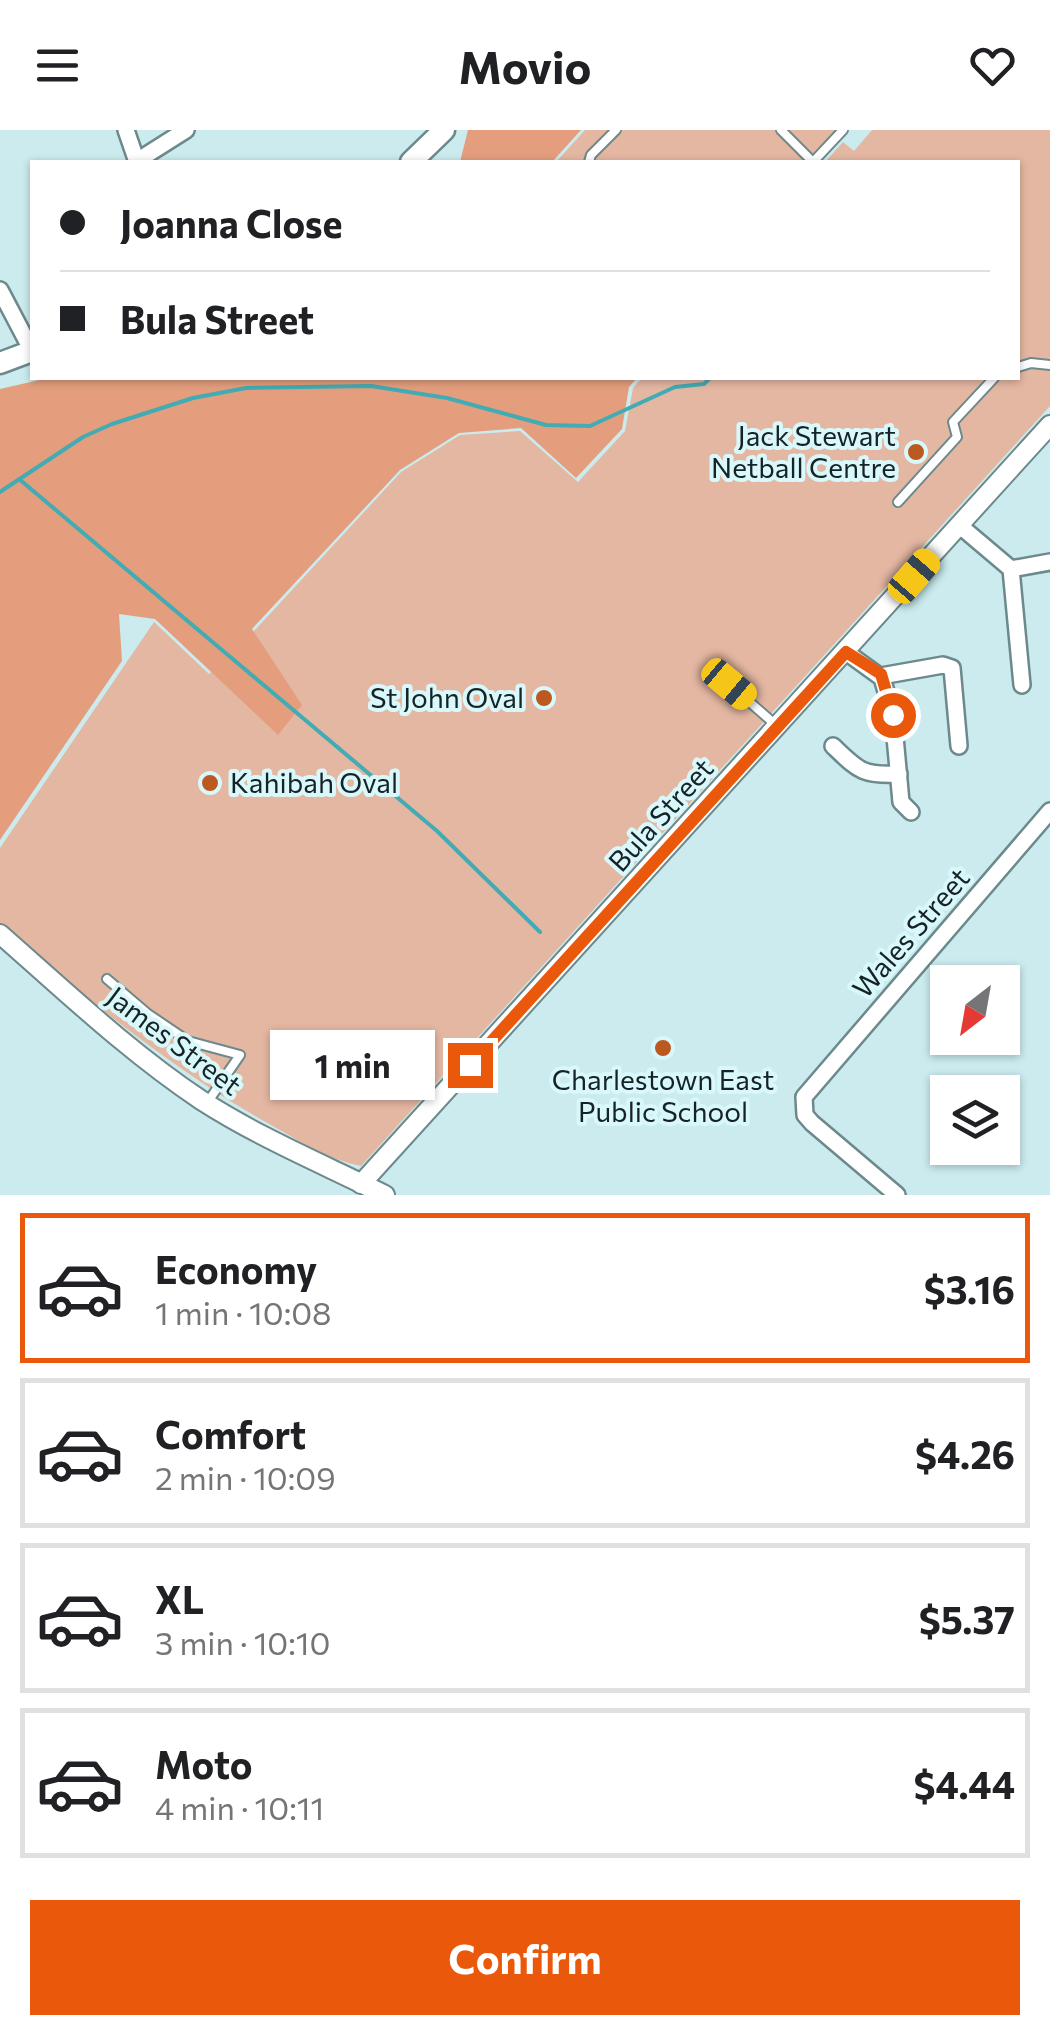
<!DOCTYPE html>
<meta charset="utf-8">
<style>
:root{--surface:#fff;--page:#f2f2f2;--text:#202124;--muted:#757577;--line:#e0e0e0;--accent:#ea580c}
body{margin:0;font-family:Commissioner,sans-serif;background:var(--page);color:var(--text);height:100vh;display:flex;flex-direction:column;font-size:38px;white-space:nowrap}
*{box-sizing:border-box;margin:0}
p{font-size:32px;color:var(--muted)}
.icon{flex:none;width:55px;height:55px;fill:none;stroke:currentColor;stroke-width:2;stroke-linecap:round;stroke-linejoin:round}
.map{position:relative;height:1065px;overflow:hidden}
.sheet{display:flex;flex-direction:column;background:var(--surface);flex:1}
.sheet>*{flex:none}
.guide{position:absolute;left:30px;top:30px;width:990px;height:220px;border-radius:0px;box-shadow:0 2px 8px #0004;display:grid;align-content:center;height:220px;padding:0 30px;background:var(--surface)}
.needle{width:65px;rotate:211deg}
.buttons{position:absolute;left:930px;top:835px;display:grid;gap:20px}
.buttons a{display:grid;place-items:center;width:90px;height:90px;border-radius:0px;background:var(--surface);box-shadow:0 2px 8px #0004;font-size:50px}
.end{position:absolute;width:45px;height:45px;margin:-22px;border:12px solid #ea580c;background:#fff;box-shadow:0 0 0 5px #fff}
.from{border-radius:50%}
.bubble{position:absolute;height:70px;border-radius:0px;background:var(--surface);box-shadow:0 2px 8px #0004;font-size:32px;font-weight:700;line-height:70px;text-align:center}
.car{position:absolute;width:30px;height:60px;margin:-30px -15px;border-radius:12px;box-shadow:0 0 8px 2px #0007;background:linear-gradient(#f5c518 24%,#345 0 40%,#f5c518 0 76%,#345 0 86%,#f5c518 0)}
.guide b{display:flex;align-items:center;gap:35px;height:95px;font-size:38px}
.guide b+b{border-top:2px solid var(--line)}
.guide i{width:25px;height:25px;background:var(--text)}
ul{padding:18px 0 0;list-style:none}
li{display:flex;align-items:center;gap:30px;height:150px;margin:0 20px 15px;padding:0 10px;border:5px solid var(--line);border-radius:0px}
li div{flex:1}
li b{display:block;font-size:38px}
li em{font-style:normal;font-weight:700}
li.current{border-color:var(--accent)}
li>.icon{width:90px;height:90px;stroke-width:1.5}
.cta{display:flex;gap:20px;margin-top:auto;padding:20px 30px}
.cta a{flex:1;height:115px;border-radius:0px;background:var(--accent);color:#fff;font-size:40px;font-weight:700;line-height:115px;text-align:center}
header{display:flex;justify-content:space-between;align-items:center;height:130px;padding:0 30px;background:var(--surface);font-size:45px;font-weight:700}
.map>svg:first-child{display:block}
</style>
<header><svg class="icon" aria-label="menu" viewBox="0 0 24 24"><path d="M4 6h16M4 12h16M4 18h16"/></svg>Movio<svg class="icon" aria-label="heart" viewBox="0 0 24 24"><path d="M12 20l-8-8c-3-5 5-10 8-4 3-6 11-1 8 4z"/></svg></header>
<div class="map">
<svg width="1050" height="1065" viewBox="0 0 1050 1065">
<rect width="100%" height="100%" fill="#cbebee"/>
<g fill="#e4b7a2">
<polygon points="585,0 839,0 807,32 556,32"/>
<path d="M872,0H1050V276L361,1036C327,1029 301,1012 271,995C172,940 87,868 0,797V718L154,492L209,544L255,500L401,342L460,305L520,301L578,352L625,301L633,258L642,248H1018V32H825L843,12L854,21Z"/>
</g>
<g fill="#e49e7e">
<polygon points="468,0 581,0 552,32 460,32"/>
<polygon points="48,248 637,248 629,257 622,299 576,348 521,298 459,303 400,340 252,499 302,575 278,605 155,489 119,484 122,531 0,710 0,259"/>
</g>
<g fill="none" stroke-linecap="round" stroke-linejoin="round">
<g stroke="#43abb3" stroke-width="4">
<polyline points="19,349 437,701 540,802"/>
<polyline points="0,362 83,307 112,294 193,268 246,258 371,256 447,268 546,295 590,296 675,257 704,254 710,248"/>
</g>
<g stroke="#6c898c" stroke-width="12">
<g id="service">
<polyline points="781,0 813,32"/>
<polyline points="589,32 591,25 616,0"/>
<polyline points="813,32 843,0"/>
<polyline points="1018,237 1031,233 1050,235"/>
<polyline points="898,372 957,307 953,292 994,248"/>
<polyline points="729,554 777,596"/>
<polyline points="107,849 148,884 188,911 240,925 207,973"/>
</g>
</g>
<g stroke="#6c898c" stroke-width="20">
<g id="minor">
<polyline points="126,0 137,32"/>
<polyline points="137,31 186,0"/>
<polyline points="0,160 32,221"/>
<polyline points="959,395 1011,439 1022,555"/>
<polyline points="1011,439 1050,432"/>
<polyline points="846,522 882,548 893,585 901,672 911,682"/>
<polyline points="881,546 943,535 952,538 959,616"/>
<path d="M833,616C858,640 862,646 899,644"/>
<polyline points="897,1065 812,993 805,985 804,967 1050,681"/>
</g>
</g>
<g stroke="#6c898c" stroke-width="22">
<g id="tertiary">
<path d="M0,804C65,861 129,922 201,970C260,1008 323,1034 385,1065"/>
<polyline points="361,1054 1050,295"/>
</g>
</g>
<g stroke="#6c898c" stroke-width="25">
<g id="secondary">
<polyline points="411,32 444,0"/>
<polyline points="0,233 32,221"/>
</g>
</g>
<use href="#service" stroke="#fff" stroke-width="8"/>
<use href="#minor" stroke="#fff" stroke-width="15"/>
<use href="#tertiary" stroke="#fff" stroke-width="18"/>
<use href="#secondary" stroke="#fff" stroke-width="20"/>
</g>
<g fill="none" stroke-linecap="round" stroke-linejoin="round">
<polyline stroke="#ea580c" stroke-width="12" points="470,935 846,522 881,544 893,585"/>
</g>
<g fill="#bc5921" stroke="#d8f8fb" stroke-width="4">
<circle cx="916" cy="322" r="10"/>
<circle cx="544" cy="568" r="10"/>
<circle cx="210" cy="653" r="10"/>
<circle cx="663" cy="918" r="10"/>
</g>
<g text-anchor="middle" stroke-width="8" stroke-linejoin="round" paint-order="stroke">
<g font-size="28" fill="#162223" stroke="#d8f8fb" text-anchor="end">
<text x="896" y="316">Jack Stewart<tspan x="896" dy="32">Netball Centre</tspan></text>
<text x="524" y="578">St John Oval</text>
<text x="230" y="663" text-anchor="start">Kahibah Oval</text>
<text x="663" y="960" text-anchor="middle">Charlestown East<tspan x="663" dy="32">Public School</tspan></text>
</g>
<g font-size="28" fill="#162223" stroke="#d8f8fb">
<text transform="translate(661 685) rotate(-48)" y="10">Bula Street</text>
<text transform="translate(911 803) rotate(-49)" y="10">Wales Street</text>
<text transform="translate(174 911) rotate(37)" y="10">James Street</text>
</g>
</g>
</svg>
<div class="buttons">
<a><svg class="needle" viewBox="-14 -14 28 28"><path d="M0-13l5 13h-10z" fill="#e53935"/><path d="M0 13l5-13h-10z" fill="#757577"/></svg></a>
<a><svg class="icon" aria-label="layers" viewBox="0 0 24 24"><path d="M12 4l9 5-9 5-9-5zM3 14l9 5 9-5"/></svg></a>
</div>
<i class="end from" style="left:893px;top:585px"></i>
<i class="end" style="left:470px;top:935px"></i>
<div class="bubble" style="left:270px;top:900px;width:165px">1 min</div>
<i class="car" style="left:914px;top:446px;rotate:41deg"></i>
<i class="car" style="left:729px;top:554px;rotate:130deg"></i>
<div class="guide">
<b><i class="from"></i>Joanna Close</b>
<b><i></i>Bula Street</b>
</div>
</div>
<section class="sheet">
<ul>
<li class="current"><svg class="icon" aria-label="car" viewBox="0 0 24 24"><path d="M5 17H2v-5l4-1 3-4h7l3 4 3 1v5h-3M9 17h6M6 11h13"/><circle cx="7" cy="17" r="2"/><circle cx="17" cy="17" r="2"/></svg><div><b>Economy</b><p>1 min · 10:08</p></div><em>$3.16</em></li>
<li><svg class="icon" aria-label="car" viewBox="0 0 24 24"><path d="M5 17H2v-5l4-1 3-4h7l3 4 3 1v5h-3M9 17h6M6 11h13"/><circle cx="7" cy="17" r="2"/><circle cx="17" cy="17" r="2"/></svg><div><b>Comfort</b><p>2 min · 10:09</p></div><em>$4.26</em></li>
<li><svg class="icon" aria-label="car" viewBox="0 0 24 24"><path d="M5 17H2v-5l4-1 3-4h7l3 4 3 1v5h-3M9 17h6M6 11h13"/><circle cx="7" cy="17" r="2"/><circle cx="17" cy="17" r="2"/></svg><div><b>XL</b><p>3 min · 10:10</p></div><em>$5.37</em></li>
<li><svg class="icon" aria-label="car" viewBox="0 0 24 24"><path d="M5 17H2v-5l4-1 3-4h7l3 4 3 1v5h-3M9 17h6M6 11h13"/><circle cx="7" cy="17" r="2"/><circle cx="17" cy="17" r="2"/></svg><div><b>Moto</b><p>4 min · 10:11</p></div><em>$4.44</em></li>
</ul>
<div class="cta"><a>Confirm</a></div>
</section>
